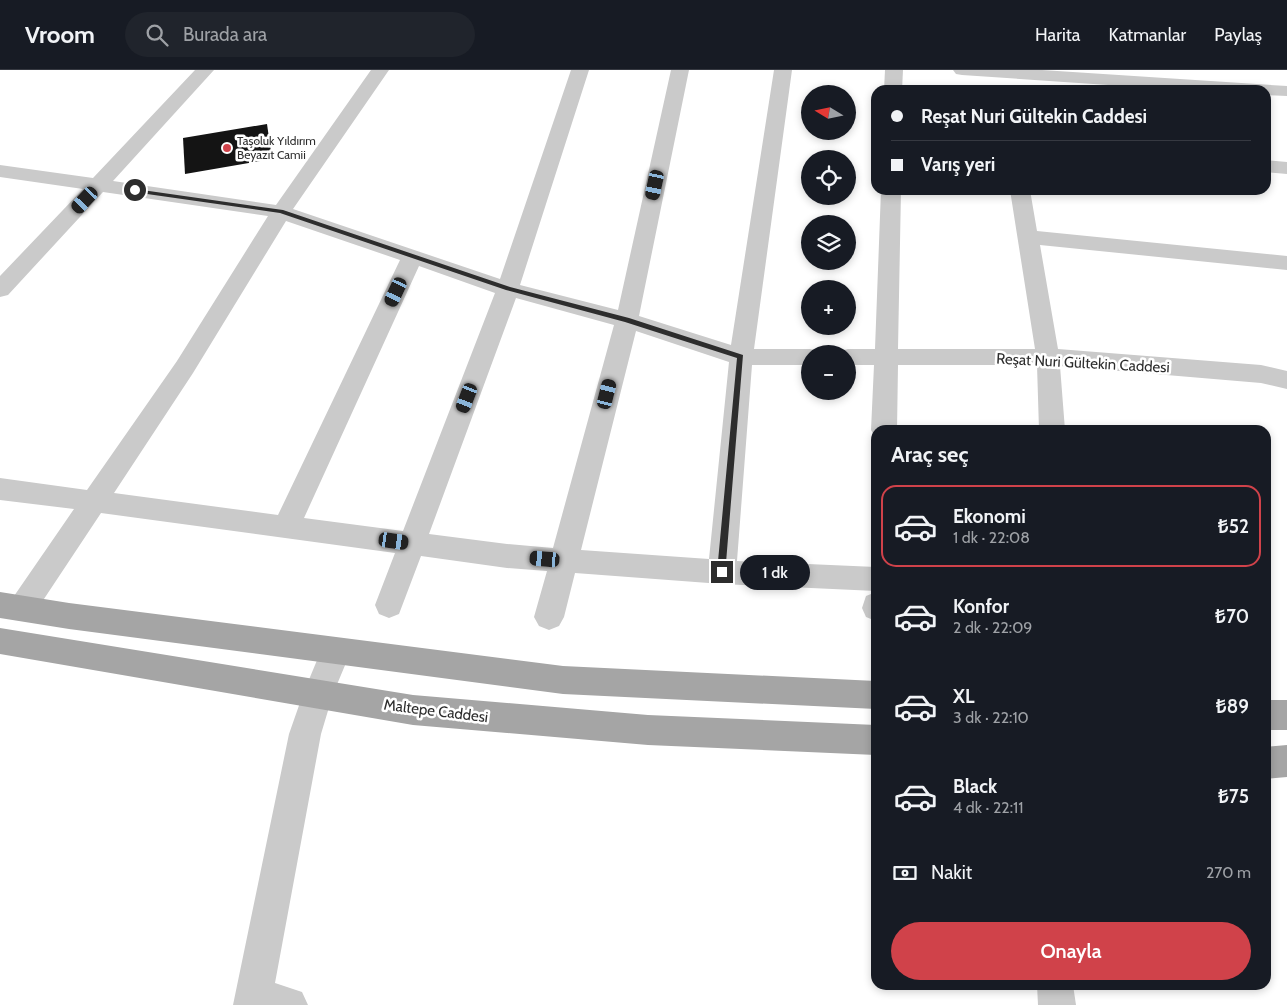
<!DOCTYPE html>
<html lang="tr">
<meta charset="utf-8">
<style>
:root{--surface:#171b24;--page:#20242c;--text:#f1f3f6;--muted:#9ea1a6;--line:#363941;--accent:#d0424a}
body{margin:0;font-family:Cabin,sans-serif;background:var(--page);color:var(--text);height:100vh;display:flex;flex-direction:column;font-size:19px;white-space:nowrap}
*{box-sizing:border-box;margin:0}
p{font-size:16px;color:var(--muted)}
.icon{flex:none;width:28px;height:28px;fill:none;stroke:currentColor;stroke-width:2;stroke-linecap:round;stroke-linejoin:round}
.map{position:relative;flex:1;overflow:hidden}
.drawer{position:absolute;left:871px;top:355px;width:400px;height:565px;display:flex;flex-direction:column;background:var(--surface);border-radius:15px;box-shadow:0 2px 8px #0003}
.drawer>*{flex:none}
.hud{position:absolute;left:871px;top:15px;width:400px;height:110px;border-radius:15px;box-shadow:0 2px 8px #0003;display:grid;align-content:center;height:110px;padding:0 20px;background:var(--surface)}
.needle{width:32px;rotate:280deg}
.fabs{position:absolute;left:801px;top:15px;display:grid;gap:10px}
.fabs a{display:grid;place-items:center;width:55px;height:55px;border-radius:50%;background:var(--surface);box-shadow:0 2px 8px #0003;font-size:25px}
.end{position:absolute;width:22px;height:22px;margin:-11px;border:6px solid #2d2d2d;background:#fff;box-shadow:0 0 0 2px #fff}
.from{border-radius:50%}
.bubble{position:absolute;height:35px;border-radius:18px;background:var(--surface);box-shadow:0 2px 8px #0003;font-size:16px;font-weight:600;line-height:35px;text-align:center}
.car{position:absolute;width:15px;height:30px;margin:-15px -8px;border-radius:6px;box-shadow:0 0 4px 1px #0007;background:linear-gradient(#222 24%,#8ab4d8 0 40%,#222 0 76%,#8ab4d8 0 86%,#222 0)}
.hud b{display:flex;align-items:center;gap:18px;height:48px;font-size:19px}
.hud b+b{border-top:1px solid var(--line)}
.hud i{width:12px;height:12px;background:var(--text)}
ul{padding:0;list-style:none}
li{display:flex;align-items:center;gap:15px;height:82px;margin:0 10px 8px;padding:0 10px;border:2px solid transparent;border-radius:15px}
li div{flex:1}
li b{display:block;font-size:19px}
li em{font-style:normal;font-weight:600}
li.on{border-color:var(--accent)}
li>.icon{width:45px;height:45px;stroke-width:1.5}
h2{padding:0 20px;font-size:22px;line-height:60px}
.pay{display:flex;align-items:center;gap:12px;height:55px;padding:0 20px;font-size:19px}
.pay p{margin-inline-start:auto}
.action{display:flex;gap:10px;margin-top:auto;padding:10px 20px}
.action a{flex:1;height:58px;border-radius:30px;background:var(--accent);color:#fff;font-size:20px;font-weight:600;line-height:58px;text-align:center}
header{display:flex;align-items:center;gap:30px;box-sizing:border-box;height:70px;padding:0 25px;background:var(--surface);border-bottom:1px solid var(--line)}
header strong{font-size:24px}
nav{display:flex;gap:28px;margin-inline-start:auto;font-size:18px}
.search{width:350px;height:45px;background:var(--page);display:flex;align-items:center;gap:12px;box-sizing:border-box;padding:0 18px;border-radius:28px;color:var(--muted);font-size:19px}
.map>svg:first-child{display:block}
</style>
<header>
<strong>Vroom</strong>
<div class="search"><svg class="icon" aria-label="search" viewBox="0 0 24 24"><circle cx="10" cy="10" r="6"/><path d="M15 15l6 6"/></svg>Burada ara</div>
<nav><a>Harita</a><a>Katmanlar</a><a>Paylaş</a></nav>
</header>
<div class="map">
<svg width="1287" height="935" viewBox="0 0 1287 935">
<rect width="100%" height="100%" fill="#fff"/>
<polygon fill="#141414" points="267,54 272,89 185,104 183,68"/>
<g fill="none" stroke-linecap="round" stroke-linejoin="round">
<g fill="#cacaca" fill-rule="evenodd">
<path d="M195,0H214L113,111L276,135L371,0H389L293,139L500,209L571,0H589L520,215L618,240L671,0H689L639,246L731,275L774,0H792L754,279H810L818,281L820,284H810V295H752L737,491L876,497V521L722,514L575,503L564,547L559,556L549,560L539,556L534,547L547,501L507,498L421,486L399,544L389,548L379,544L375,535L395,483L101,443L32,547L22,551L12,547L8,538L12,529L74,439L0,430V408L87,420L177,291L268,146L103,122L8,225L0,227V206L83,119L0,107V95L93,108ZM286,151L400,190L278,445L114,423L193,303ZM419,196L495,223L403,461L304,448ZM516,228L614,255L553,478L507,474L429,464ZM636,261L729,292L709,489L581,480Z"/>
<polygon points="885,0 903,0 902,20 884,20"/>
<polygon points="953,0 1042,0 1287,16 1287,26 1266,25 1266,20 1182,20 962,5 956,4"/>
<polygon points="1266,90 1287,92 1287,104 1266,102"/>
<polygon points="881,120 901,120 898,279 1035,279 1010,120 1030,120 1037,161 1287,186 1287,200 1040,175 1058,279 1261,295 1287,301 1287,319 1261,313 1060,296 1065,360 1039,360 1037,295 898,295 897,360 876,360 875,367 871,360 874,295 848,295 848,284 838,284 840,281 848,279 875,279"/>
<polygon points="876,522 876,551 866,547 862,538 866,526"/>
<polygon points="336,568 347,571 351,581 333,624 321,664 275,913 302,922 308,935 233,935 289,664 303,624 325,571"/>
<polygon points="1037,915 1073,915 1076,935 1038,935"/>
</g>
<g fill="#a5a5a5" fill-rule="evenodd">
<polygon points="0,522 69,533 563,596 876,611 876,639 563,624 69,559 0,548"/>
<polygon points="0,558 413,625 648,645 876,655 876,685 648,675 413,655 0,584"/>
<rect x="1266" y="630" width="21" height="30"/>
<polygon points="1287,675 1287,707 1266,709 1266,677"/>
</g>
</g>
<polygon fill="#2d2d2d" points="135,119 283,140 510,217 629,248 743,285 725,505 719,505 717,502 737,288 625,252 506,220 280,143 133,122"/>
<circle fill="#d0424a" stroke="#fff" stroke-width="2" cx="227" cy="78" r="5"/>
<g text-anchor="middle" stroke-width="5" stroke-linejoin="round" paint-order="stroke">
<g font-size="12" fill="#2d2d2d" stroke="#fff" text-anchor="start">
<text x="237" y="75">Taşoluk Yıldırım<tspan x="237" dy="14">Beyazıt Camii</tspan></text>
</g>
<g font-size="15" fill="#2d2d2d" stroke="#fff">
<text transform="translate(1083 293) rotate(3)" y="5">Reşat Nuri Gültekin Caddesi</text>
<text transform="translate(436 641) rotate(7)" y="5">Maltepe Caddesi</text>
</g>
</g>
</svg>
<div class="fabs">
<a><svg class="needle" viewBox="-14 -14 28 28"><path d="M0-13l5 13h-10z" fill="#e53935"/><path d="M0 13l5-13h-10z" fill="#9ea1a6"/></svg></a>
<a><svg class="icon" aria-label="locate" viewBox="0 0 24 24"><circle cx="12" cy="12" r="6"/><path d="M12 2v4M12 18v4M2 12h4M18 12h4"/></svg></a>
<a><svg class="icon" aria-label="layers" viewBox="0 0 24 24"><path d="M12 4l9 5-9 5-9-5zM3 14l9 5 9-5"/></svg></a>
<a>+</a>
<a>−</a>
</div>
<i class="end from" style="left:135px;top:120px"></i>
<i class="end" style="left:722px;top:502px"></i>
<div class="bubble" style="left:740px;top:485px;width:70px">1 dk</div>
<i class="car" style="left:655px;top:115px;rotate:192deg"></i>
<i class="car" style="left:85px;top:130px;rotate:223deg"></i>
<i class="car" style="left:396px;top:222px;rotate:205deg"></i>
<i class="car" style="left:607px;top:324px;rotate:14deg"></i>
<i class="car" style="left:467px;top:328px;rotate:201deg"></i>
<i class="car" style="left:394px;top:471px;rotate:98deg"></i>
<i class="car" style="left:545px;top:489px;rotate:275deg"></i>
<div class="hud">
<b><i class="from"></i>Reşat Nuri Gültekin Caddesi</b>
<b><i></i>Varış yeri</b>
</div>
<section class="drawer">
<h2>Araç seç</h2>
<ul>
<li class="on"><svg class="icon" aria-label="car" viewBox="0 0 24 24"><path d="M5 17H2v-5l4-1 3-4h7l3 4 3 1v5h-3M9 17h6M6 11h13"/><circle cx="7" cy="17" r="2"/><circle cx="17" cy="17" r="2"/></svg><div><b>Ekonomi</b><p>1 dk · 22:08</p></div><em>₺52</em></li>
<li><svg class="icon" aria-label="car" viewBox="0 0 24 24"><path d="M5 17H2v-5l4-1 3-4h7l3 4 3 1v5h-3M9 17h6M6 11h13"/><circle cx="7" cy="17" r="2"/><circle cx="17" cy="17" r="2"/></svg><div><b>Konfor</b><p>2 dk · 22:09</p></div><em>₺70</em></li>
<li><svg class="icon" aria-label="car" viewBox="0 0 24 24"><path d="M5 17H2v-5l4-1 3-4h7l3 4 3 1v5h-3M9 17h6M6 11h13"/><circle cx="7" cy="17" r="2"/><circle cx="17" cy="17" r="2"/></svg><div><b>XL</b><p>3 dk · 22:10</p></div><em>₺89</em></li>
<li><svg class="icon" aria-label="car" viewBox="0 0 24 24"><path d="M5 17H2v-5l4-1 3-4h7l3 4 3 1v5h-3M9 17h6M6 11h13"/><circle cx="7" cy="17" r="2"/><circle cx="17" cy="17" r="2"/></svg><div><b>Black</b><p>4 dk · 22:11</p></div><em>₺75</em></li>
</ul>
<div class="pay"><svg class="icon" aria-label="cash" viewBox="0 0 24 24"><path d="M3 7h18v10H3z"/><circle cx="12" cy="12" r="2"/></svg>Nakit<p>270 m</p></div>
<div class="action"><a>Onayla</a></div>
</section>
</div>
